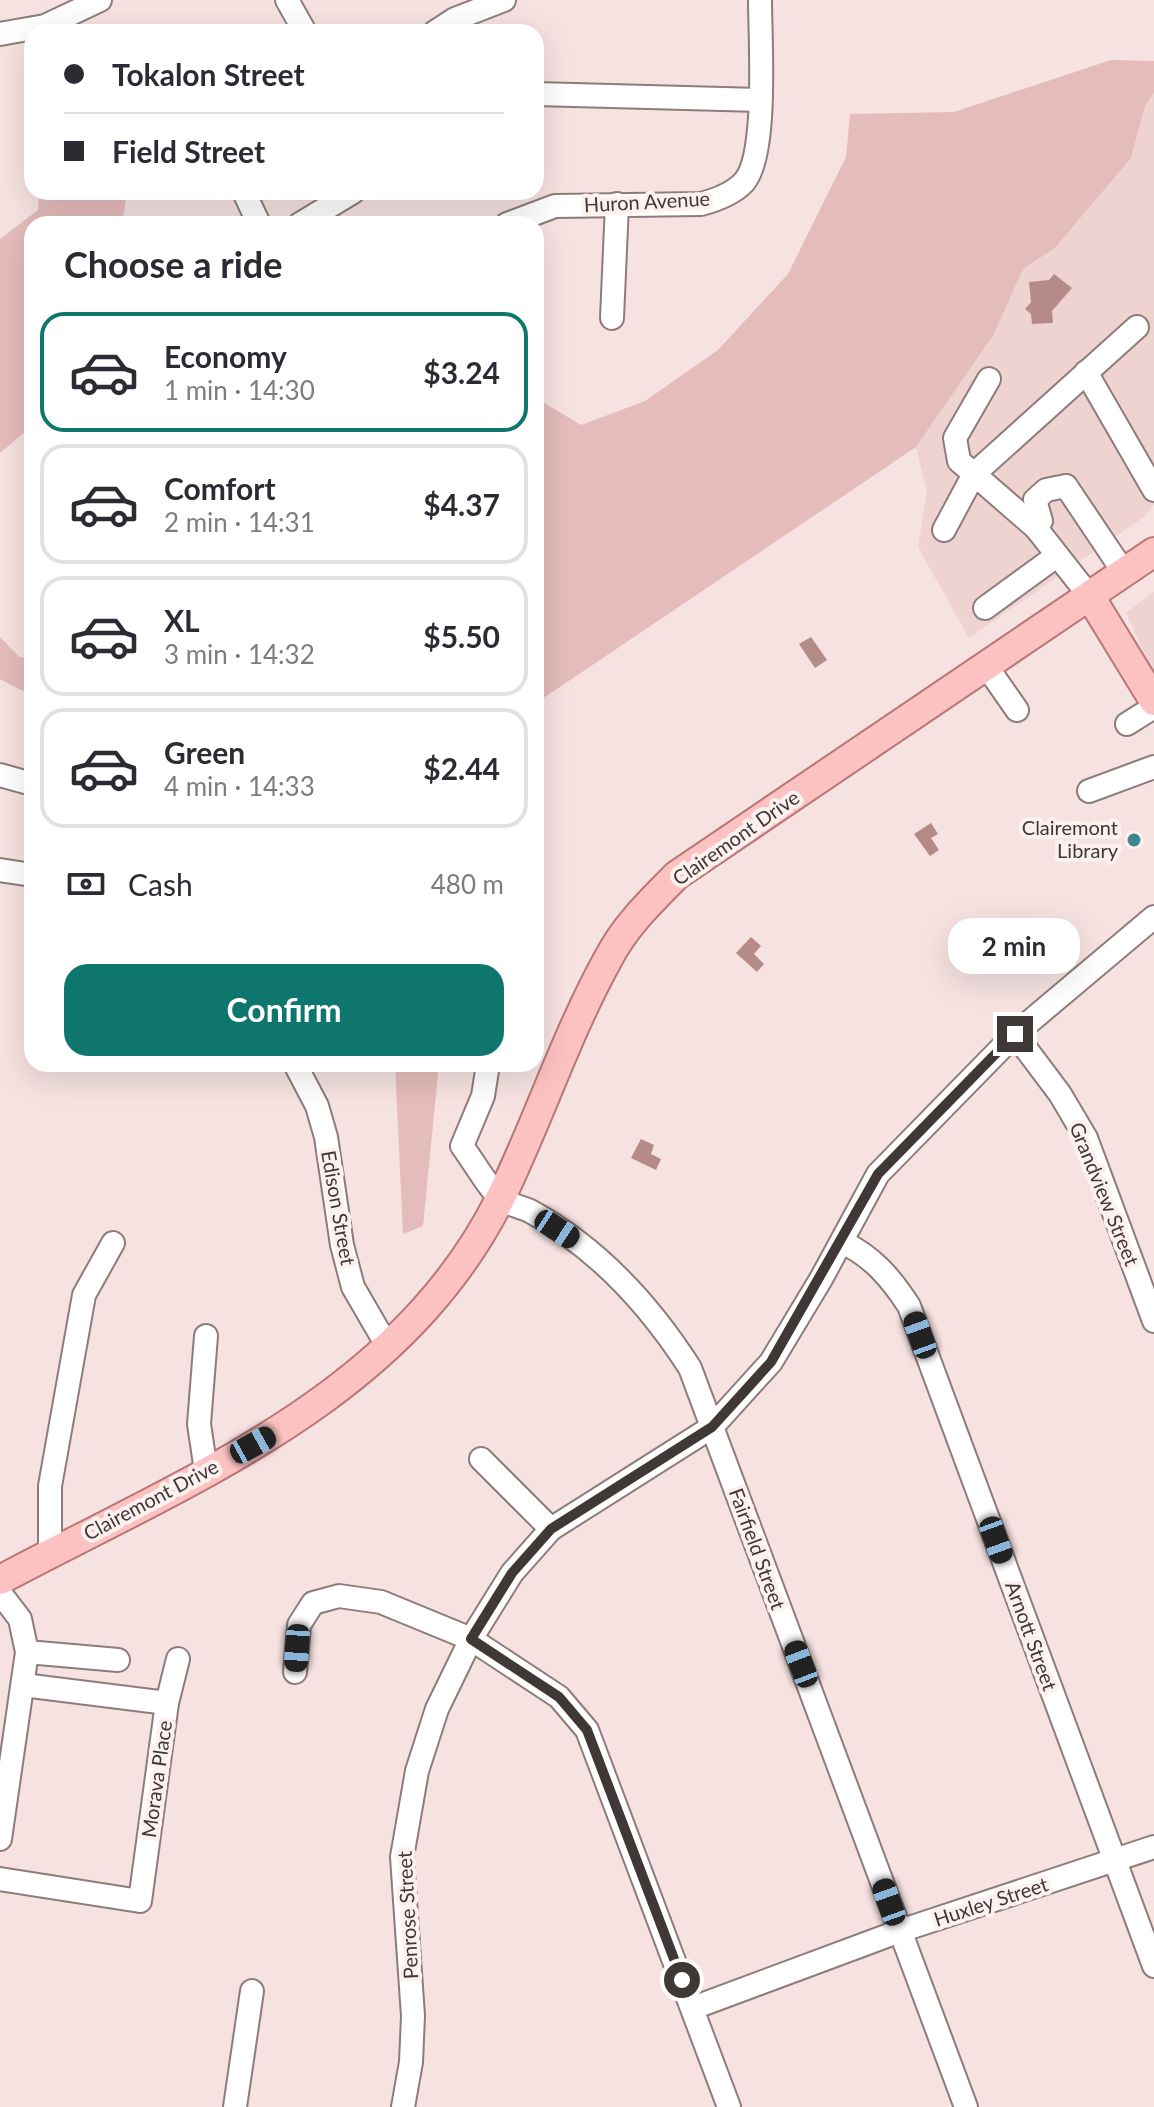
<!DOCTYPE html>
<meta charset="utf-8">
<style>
:root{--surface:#fff;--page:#f7f7f7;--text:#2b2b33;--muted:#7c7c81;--line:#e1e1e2;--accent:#0f766e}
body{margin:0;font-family:Lato,sans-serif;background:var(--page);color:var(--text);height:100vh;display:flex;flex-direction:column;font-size:30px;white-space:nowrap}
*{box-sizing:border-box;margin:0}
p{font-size:26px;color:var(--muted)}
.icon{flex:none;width:44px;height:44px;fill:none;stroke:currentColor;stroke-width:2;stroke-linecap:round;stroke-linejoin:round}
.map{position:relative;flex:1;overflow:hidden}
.side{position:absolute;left:24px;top:216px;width:520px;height:856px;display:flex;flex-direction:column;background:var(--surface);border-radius:24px;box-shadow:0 8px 32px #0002}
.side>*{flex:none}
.hud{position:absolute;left:24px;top:24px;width:520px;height:176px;border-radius:24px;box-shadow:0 8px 32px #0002;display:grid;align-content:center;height:176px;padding:0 40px;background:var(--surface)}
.end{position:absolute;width:36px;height:36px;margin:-18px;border:10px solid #3f3837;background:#fff;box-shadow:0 0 0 4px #fff}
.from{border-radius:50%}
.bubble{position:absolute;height:56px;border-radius:24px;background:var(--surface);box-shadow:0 8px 32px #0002;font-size:26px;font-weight:700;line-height:56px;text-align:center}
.car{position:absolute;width:24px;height:48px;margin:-24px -12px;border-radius:10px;box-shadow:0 0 6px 2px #0007;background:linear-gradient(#222 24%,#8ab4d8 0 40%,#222 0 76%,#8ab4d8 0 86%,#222 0)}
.hud b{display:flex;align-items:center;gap:28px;height:76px;font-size:30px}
.hud b+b{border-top:2px solid var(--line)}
.hud i{width:20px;height:20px;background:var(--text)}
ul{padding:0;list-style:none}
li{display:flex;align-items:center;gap:24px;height:120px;margin:0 16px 12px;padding:0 24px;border:4px solid var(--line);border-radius:24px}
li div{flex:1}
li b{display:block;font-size:30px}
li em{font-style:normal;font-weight:700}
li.active{border-color:var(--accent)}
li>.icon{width:72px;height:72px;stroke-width:1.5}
h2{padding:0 40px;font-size:36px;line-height:96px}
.pay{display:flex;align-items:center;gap:20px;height:88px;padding:0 40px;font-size:30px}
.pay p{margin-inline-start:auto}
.cta{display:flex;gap:16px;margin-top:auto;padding:16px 40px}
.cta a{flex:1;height:92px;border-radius:24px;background:var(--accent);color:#fff;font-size:32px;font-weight:700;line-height:92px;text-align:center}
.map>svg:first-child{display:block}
</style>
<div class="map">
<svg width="1154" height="2107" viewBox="0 0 1154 2107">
<rect width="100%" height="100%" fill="#f5e2e1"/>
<g fill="#efd3d1">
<polygon points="1154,93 1154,504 1145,516 969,638 918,547 927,491 916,447 994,334 1023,269 1055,248 1131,158 1145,105"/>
<polygon points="1154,592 1154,674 1126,613"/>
</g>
<g fill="#e4bcbb">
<polygon points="1111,60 1154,61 1154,93 1145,106 1131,158 1055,248 1023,269 994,334 916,447 536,703 536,398 581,425 645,401 718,350 788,274 846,157 850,114 954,112"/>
<polygon points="39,192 127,192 122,224 32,224 32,426 0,453 0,239 38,210"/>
<polygon points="0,637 19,657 32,658 32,696 0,679"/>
<polygon points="395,1064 439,1064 423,1226 403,1234"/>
</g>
<g fill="#b58b89">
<polygon points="1054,274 1072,288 1052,311 1053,323 1032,324 1031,314 1025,309 1031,302 1029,282 1049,280"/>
<polygon points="811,637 827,660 815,668 799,644"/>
<polygon points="931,823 938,834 931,838 939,850 930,856 914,834"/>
<polygon points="751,937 761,946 754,954 764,964 757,972 736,953"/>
<polygon points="641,1139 654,1145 651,1154 661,1159 656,1170 631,1158"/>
</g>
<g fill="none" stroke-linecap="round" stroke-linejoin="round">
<g stroke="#8d7c7b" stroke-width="26">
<g id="minor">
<polyline points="287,0 305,32"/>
<polyline points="435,32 455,19 504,0"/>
<polyline points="0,34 45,26 100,0"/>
<polyline points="536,94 760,100"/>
<polyline points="244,192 259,224"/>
<polyline points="300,224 353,192"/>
<path d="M507,224L555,206L701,204C716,200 733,194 744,182C768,155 760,39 760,0"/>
<polyline points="612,318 617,204"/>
<polyline points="1086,372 1154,490"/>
<polyline points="989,379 955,438 959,461 1036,528 1041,521 1035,500 1046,490 1066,486 1125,574"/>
<polyline points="1036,528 1091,598"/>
<polyline points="944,530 974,474 1137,327"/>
<polyline points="985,608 1055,557"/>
<polyline points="987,667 1017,710"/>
<polyline points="1127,724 1154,707"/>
<polyline points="0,775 32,784"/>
<polyline points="1089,791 1154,767"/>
<polyline points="0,870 32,875"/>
<polyline points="1015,1034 1060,1094 1086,1138 1154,1321"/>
<polyline points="295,1064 317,1106 326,1137 342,1245 353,1287 389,1349"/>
<path d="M488,1064L483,1096L462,1146C472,1159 491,1192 502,1200C510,1205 522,1207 530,1211C598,1248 649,1304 690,1368L966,2107"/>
<path d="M842,1242C872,1256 891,1278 909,1306L1154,1966"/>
<polyline points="481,1459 551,1529"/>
<polyline points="206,1471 199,1424 206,1336"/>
<polyline points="50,1554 50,1486 84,1295 113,1243"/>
<polyline points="0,1593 20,1619 27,1652 0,1839"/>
<polyline points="27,1652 118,1660"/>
<polyline points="295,1672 299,1625 313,1603 339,1596 381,1602 471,1639 559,1697 587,1730 729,2107"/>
<polyline points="23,1685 167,1703"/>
<polyline points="0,1879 140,1901 167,1703 178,1659"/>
<polyline points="693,2008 900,1931 1154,1847"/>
<polyline points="235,2107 252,1991"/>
<polyline points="403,2107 411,2062 413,2016 402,1857 417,1771 437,1709 471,1639 512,1573 551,1529 712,1427 771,1362 821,1279 878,1174 1015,1034 1154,917"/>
</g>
</g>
<g stroke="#b87776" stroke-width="32">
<g id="major">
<polyline points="1091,598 1154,701"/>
<path d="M0,1580C187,1480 401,1399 501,1197C539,1119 566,1035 608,959C625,926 651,901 677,875L1154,552"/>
</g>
</g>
<use href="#minor" stroke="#fff" stroke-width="22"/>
<use href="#major" stroke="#fbc2c1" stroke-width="28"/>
</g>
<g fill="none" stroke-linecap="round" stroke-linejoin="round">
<polyline stroke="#3f3837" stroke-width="10" points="682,1980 587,1730 559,1697 471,1639 512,1573 551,1529 712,1427 771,1362 878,1174 1015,1034"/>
</g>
<circle fill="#3f8690" stroke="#fdf1f0" stroke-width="3" cx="1134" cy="840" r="8"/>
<g text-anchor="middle" stroke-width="8" stroke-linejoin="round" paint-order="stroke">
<g font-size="20" fill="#3f3837" stroke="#fdf1f0">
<text transform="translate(647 202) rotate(-3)" y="7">Huron Avenue</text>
<text transform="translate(736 838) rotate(-35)" y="7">Clairemont Drive</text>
<text transform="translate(1104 1194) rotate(68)" y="7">Grandview Street</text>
<text transform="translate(338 1208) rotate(80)" y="7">Edison Street</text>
<text transform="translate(151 1500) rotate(-28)" y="7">Clairemont Drive</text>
<text transform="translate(757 1549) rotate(70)" y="7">Fairfield Street</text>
<text transform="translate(1031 1636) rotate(70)" y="7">Arnott Street</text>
<text transform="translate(157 1779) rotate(-82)" y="7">Morava Place</text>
<text transform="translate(991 1902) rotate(-18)" y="7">Huxley Street</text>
<text transform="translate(408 1915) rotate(-93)" y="7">Penrose Street</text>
</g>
<g font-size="20" fill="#3f3837" stroke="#fdf1f0" text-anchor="end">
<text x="1118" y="835">Clairemont<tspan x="1118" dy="23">Library</tspan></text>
</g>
</g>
</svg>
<i class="end from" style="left:682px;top:1980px"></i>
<i class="end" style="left:1015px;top:1034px"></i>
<div class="bubble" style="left:948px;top:918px;width:132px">2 min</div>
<i class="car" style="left:557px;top:1229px;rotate:123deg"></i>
<i class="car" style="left:920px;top:1335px;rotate:340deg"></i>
<i class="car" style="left:253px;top:1445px;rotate:61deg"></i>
<i class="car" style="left:996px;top:1540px;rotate:160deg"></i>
<i class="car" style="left:297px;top:1648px;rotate:184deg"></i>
<i class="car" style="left:801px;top:1664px;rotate:339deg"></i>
<i class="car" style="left:889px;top:1902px;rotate:340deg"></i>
<div class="hud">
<b><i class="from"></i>Tokalon Street</b>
<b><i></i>Field Street</b>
</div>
<section class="side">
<h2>Choose a ride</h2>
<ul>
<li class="active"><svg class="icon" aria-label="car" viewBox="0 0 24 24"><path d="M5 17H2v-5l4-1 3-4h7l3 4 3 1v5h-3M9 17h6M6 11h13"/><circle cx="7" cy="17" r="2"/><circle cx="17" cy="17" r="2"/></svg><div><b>Economy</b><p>1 min · 14:30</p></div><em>$3.24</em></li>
<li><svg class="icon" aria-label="car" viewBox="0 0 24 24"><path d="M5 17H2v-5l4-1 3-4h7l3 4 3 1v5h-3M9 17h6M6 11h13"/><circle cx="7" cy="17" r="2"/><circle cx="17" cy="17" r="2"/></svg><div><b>Comfort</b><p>2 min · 14:31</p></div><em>$4.37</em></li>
<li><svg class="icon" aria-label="car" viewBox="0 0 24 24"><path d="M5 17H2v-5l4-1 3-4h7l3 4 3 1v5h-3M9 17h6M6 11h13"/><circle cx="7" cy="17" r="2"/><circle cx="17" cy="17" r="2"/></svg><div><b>XL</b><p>3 min · 14:32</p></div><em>$5.50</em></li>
<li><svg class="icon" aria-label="car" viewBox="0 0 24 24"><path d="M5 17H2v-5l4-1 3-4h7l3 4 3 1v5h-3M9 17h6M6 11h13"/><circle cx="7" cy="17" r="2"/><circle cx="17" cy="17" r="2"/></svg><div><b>Green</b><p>4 min · 14:33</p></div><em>$2.44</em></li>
</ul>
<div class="pay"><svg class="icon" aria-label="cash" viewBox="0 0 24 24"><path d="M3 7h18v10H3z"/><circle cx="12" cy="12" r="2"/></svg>Cash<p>480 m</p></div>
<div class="cta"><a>Confirm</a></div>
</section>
</div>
